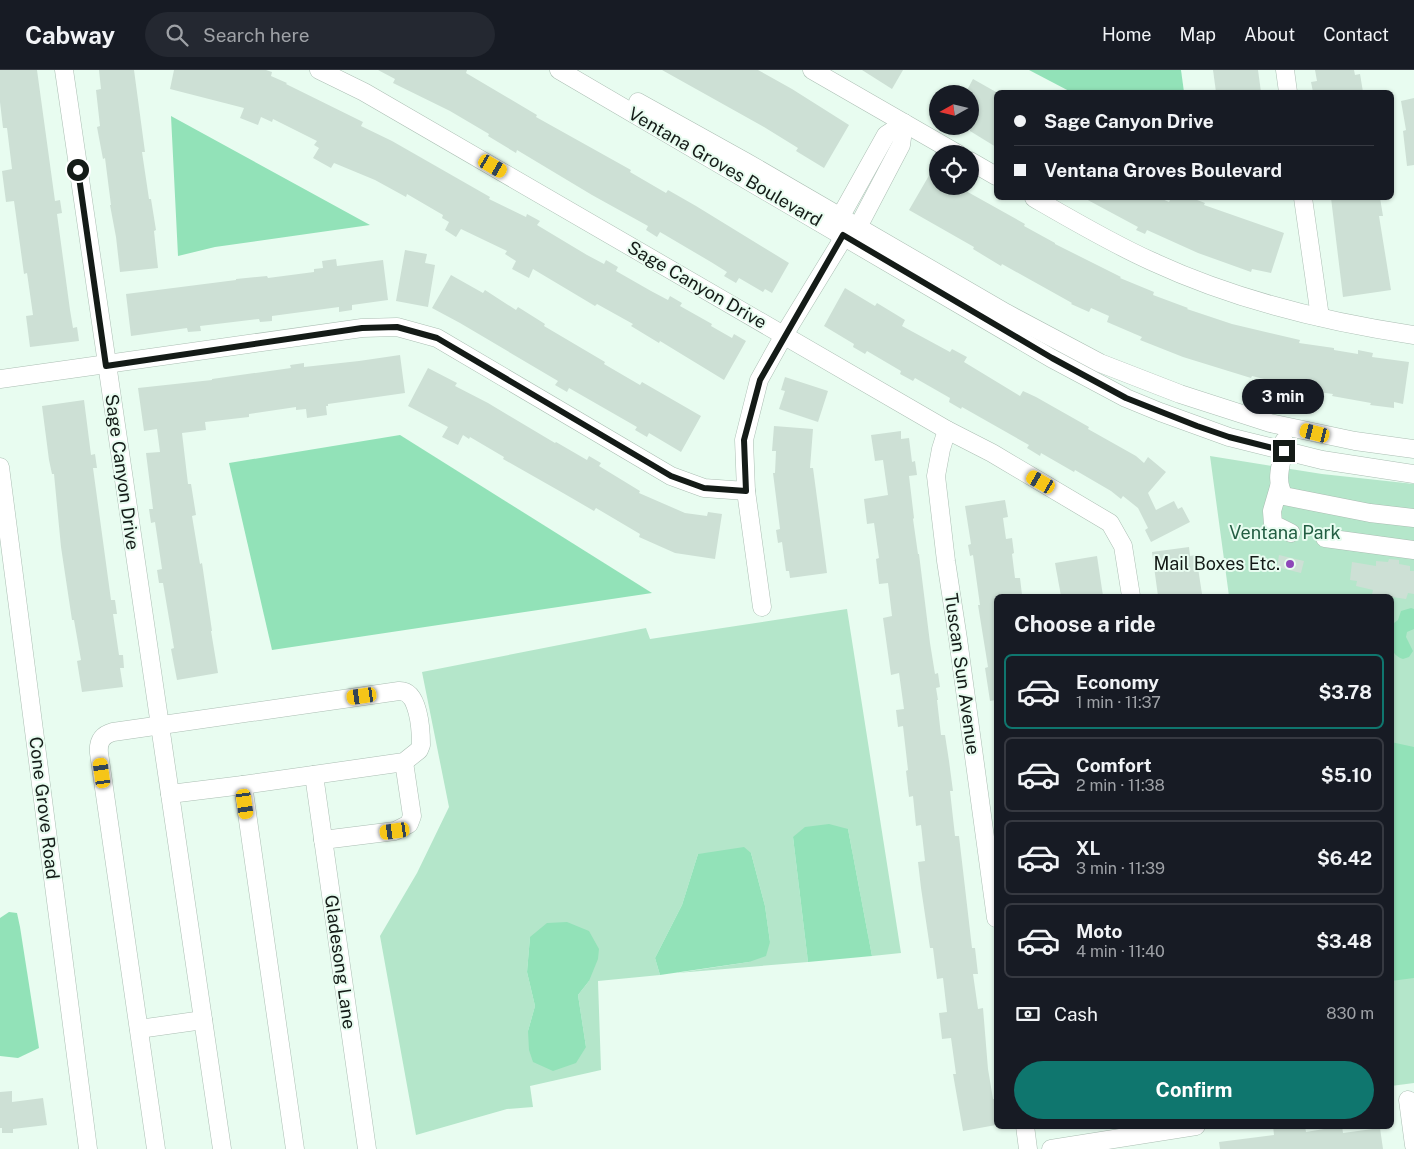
<!DOCTYPE html>
<meta charset="utf-8">
<style>
:root{--surface:#171b24;--page:#242831;--text:#f1f3f6;--muted:#9ea1a6;--line:#363941;--accent:#0f766e}
body{margin:0;font-family:"Public Sans",sans-serif;background:var(--page);color:var(--text);height:100vh;display:flex;flex-direction:column;font-size:19px;white-space:nowrap}
*{box-sizing:border-box;margin:0}
p{font-size:16px;color:var(--muted)}
.icon{flex:none;width:28px;height:28px;fill:none;stroke:currentColor;stroke-width:2;stroke-linecap:round;stroke-linejoin:round}
.map{position:relative;flex:1;overflow:hidden}
.panel{position:absolute;left:994px;top:524px;width:400px;height:535px;display:flex;flex-direction:column;background:var(--surface);border-radius:8px;box-shadow:0 1px 4px #0004}
.panel>*{flex:none}
.banner{position:absolute;left:994px;top:20px;width:400px;height:110px;border-radius:8px;box-shadow:0 1px 4px #0004;display:grid;align-content:center;height:110px;padding:0 20px;background:var(--surface)}
.needle{width:32px;rotate:262deg}
.controls{position:absolute;left:929px;top:15px;display:grid;gap:10px}
.controls a{display:grid;place-items:center;width:50px;height:50px;border-radius:50%;background:var(--surface);box-shadow:0 1px 4px #0004;font-size:25px}
.end{position:absolute;width:22px;height:22px;margin:-11px;border:6px solid #141b17;background:#fff;box-shadow:0 0 0 2px #fff}
.from{border-radius:50%}
.bubble{position:absolute;height:35px;border-radius:18px;background:var(--surface);box-shadow:0 1px 4px #0004;font-size:16px;font-weight:700;line-height:35px;text-align:center}
.car{position:absolute;width:15px;height:30px;margin:-15px -8px;border-radius:6px;box-shadow:0 0 4px 1px #0007;background:linear-gradient(#f5c518 24%,#345 0 40%,#f5c518 0 76%,#345 0 86%,#f5c518 0)}
.banner b{display:flex;align-items:center;gap:18px;height:48px;font-size:19px}
.banner b+b{border-top:1px solid var(--line)}
.banner i{width:12px;height:12px;background:var(--text)}
ul{padding:0;list-style:none}
li{display:flex;align-items:center;gap:15px;height:75px;margin:0 10px 8px;padding:0 10px;border:2px solid var(--line);border-radius:8px}
li div{flex:1}
li b{display:block;font-size:19px}
li em{font-style:normal;font-weight:700}
li.selected{border-color:var(--accent)}
li>.icon{width:45px;height:45px;stroke-width:1.5}
h2{padding:0 20px;font-size:22px;line-height:60px}
.pay{display:flex;align-items:center;gap:12px;height:55px;padding:0 20px;font-size:19px}
.pay p{margin-inline-start:auto}
.primary-button{display:flex;gap:10px;margin-top:auto;padding:10px 20px}
.primary-button a{flex:1;height:58px;border-radius:30px;background:var(--accent);color:#fff;font-size:20px;font-weight:700;line-height:58px;text-align:center}
header{display:flex;align-items:center;gap:30px;box-sizing:border-box;height:70px;padding:0 25px;background:var(--surface);border-bottom:1px solid var(--line)}
header strong{font-size:24px}
nav{display:flex;gap:28px;margin-inline-start:auto;font-size:18px}
.search{width:350px;height:45px;background:var(--page);display:flex;align-items:center;gap:12px;box-sizing:border-box;padding:0 18px;border-radius:28px;color:var(--muted);font-size:19px}
.map>svg:first-child{display:block}
</style>
<header>
<strong>Cabway</strong>
<div class="search"><svg class="icon" aria-label="search" viewBox="0 0 24 24"><circle cx="10" cy="10" r="6"/><path d="M15 15l6 6"/></svg>Search here</div>
<nav><a>Home</a><a>Map</a><a>About</a><a>Contact</a></nav>
</header>
<div class="map">
<svg width="1414" height="1079" viewBox="0 0 1414 1079">
<rect width="100%" height="100%" fill="#e8fcf0"/>
<g fill="#b4e6ca" fill-rule="evenodd">
<polygon points="1210,386 1322,404 1414,414 1414,1013 1391,1016 1391,526 1229,526"/>
<path d="M847,539L901,883L872,886L848,759L793,767L808,892L677,903L749,892L770,872L765,836L751,783L698,784L682,835L655,888L660,905L598,911L601,1000L530,1016L533,1037L507,1039L416,1065L380,866L417,803L449,737L422,602L646,558L650,569ZM530,867L589,911L578,925L586,977L528,961L535,936L527,902Z"/>
</g>
<g fill="#92e2b8">
<polygon points="1029,0 1181,0 1184,22 1071,22"/>
<polygon points="171,46 370,155 215,177 178,186"/>
<polygon points="400,365 652,523 272,580 229,393"/>
<path d="M1411,538L1414,539V559L1407,562L1406,567L1413,581L1409,587L1403,589C1387,584 1391,567 1391,553H1394L1398,550L1401,541Z"/>
<polygon points="1391,672 1414,677 1414,908 1391,911"/>
<polygon points="829,754 848,759 872,886 808,892 793,767 805,757"/>
<polygon points="744,777 751,783 765,836 770,872 766,886 749,892 660,905 655,888 682,835 698,784"/>
<polygon points="9,842 17,843 20,857 39,978 18,988 0,986 0,848"/>
<polygon points="567,852 589,861 599,879 598,889 589,911 578,925 586,977 576,993 553,1001 533,992 529,980 528,961 535,936 527,902 530,867 547,853"/>
</g>
<g fill="#cde0d5">
<polygon points="0,0 37,0 55,131 60,130 62,143 57,144 70,240 73,258 77,257 79,271 30,277 26,246 33,245 27,203 24,204 14,131 6,132 2,101 12,99 7,58 3,58 0,32"/>
<polygon points="99,0 134,0 145,82 142,82 149,129 151,129 156,160 154,161 158,198 120,202 116,167 110,135 111,135 105,88 103,89 97,57 100,56 96,20 101,19"/>
<polygon points="174,0 266,0 272,2 271,6 287,13 286,14 363,52 361,56 392,71 490,127 489,129 526,147 527,144 540,151 537,155 587,185 604,194 606,190 618,197 616,201 651,221 668,230 670,226 682,233 680,236 712,254 711,256 732,268 734,264 746,271 724,310 660,271 659,273 631,256 633,254 597,234 595,236 533,199 529,208 512,199 516,191 505,184 507,181 461,159 456,167 445,160 449,152 442,148 443,145 407,124 406,127 375,110 334,93 331,98 313,88 319,78 314,75 317,71 273,49 272,52 261,47 258,55 240,48 244,38 170,19"/>
<polygon points="378,0 467,0 466,3 537,45 536,47 631,100 630,102 666,123 668,120 696,136 789,193 772,223 765,219 763,222 739,208 736,213 724,206 727,202 711,192 660,162 657,167 646,160 648,156 592,125 517,80 516,83 488,66 489,64 450,41 393,13 395,9"/>
<polygon points="662,0 758,0 792,19 849,55 824,98 796,81 798,78 764,57"/>
<polygon points="862,0 903,0 892,19"/>
<polygon points="1213,0 1258,0 1261,22 1216,22"/>
<polygon points="1315,0 1354,0 1355,5 1360,4 1363,22 1313,22 1311,12 1317,11"/>
<polygon points="973,9 996,22 996,77 970,61 970,24 965,24"/>
<polygon points="1414,28 1414,95 1407,96 1403,61 1406,60 1401,31"/>
<polygon points="938,90 938,116 957,116 1025,154 1024,156 1055,173 1055,174 1121,207 1120,208 1154,222 1153,225 1188,238 1187,239 1232,254 1300,270 1299,273 1334,278 1334,280 1358,284 1358,280 1373,283 1372,287 1409,292 1403,334 1394,332 1394,338 1370,335 1371,333 1332,326 1333,324 1296,319 1296,317 1252,306 1251,308 1183,287 1140,270 1142,267 1107,252 1109,246 1091,238 1089,242 1071,234 1072,233 1002,194 1001,196 973,179 974,177 909,140"/>
<polygon points="1084,128 1160,128 1169,132 1171,128 1192,128 1205,133 1204,135 1284,163 1271,203 1252,199 1251,202 1198,183 1147,160 1145,164 1136,160 1138,157"/>
<polygon points="1331,128 1380,128 1383,146 1379,146 1391,220 1343,227"/>
<polygon points="405,180 427,184 425,193 435,195 428,237 396,231"/>
<polygon points="336,189 337,196 383,190 388,230 352,235 352,240 339,242 339,237 272,246 272,251 260,252 259,249 200,256 201,261 188,262 187,258 131,266 126,224 236,210 236,209 267,206 268,208 314,202 314,199 323,198 322,191"/>
<polygon points="451,205 483,223 485,220 516,240 518,237 545,254 544,256 605,292 604,294 640,315 642,312 701,346 681,382 649,363 647,367 635,360 637,357 569,318 567,322 555,315 558,311 460,253 432,238"/>
<polygon points="845,218 875,236 877,233 905,250 902,256 950,282 952,279 967,287 964,292 1020,326 1023,321 1036,327 1089,357 1088,359 1136,386 1144,393 1148,387 1166,402 1148,423 1156,440 1174,431 1178,439 1182,437 1190,452 1151,472 1145,460 1148,458 1138,438 1123,426 1121,429 1111,421 1075,400 1074,402 1041,383 1040,386 1027,378 1029,375 962,337 961,339 949,332 950,328 915,308 913,311 900,304 901,301 867,281 865,284 853,277 854,274 824,256"/>
<polygon points="400,285 405,323 328,334 328,336 326,336 327,345 307,348 306,339 296,340 296,337 249,344 249,347 205,352 206,360 182,363 188,414 191,414 196,445 192,446 200,494 202,493 212,561 211,561 218,603 177,610 171,579 174,578 163,513 159,513 157,500 162,499 155,452 151,453 149,439 153,439 146,383 160,382 157,359 144,361 138,318 212,310 212,309 291,298 290,295 304,293 304,297 359,291"/>
<polygon points="428,298 457,313 455,316 488,333 555,373 556,372 587,390 589,386 601,393 599,396 640,421 639,423 685,443 707,446 708,442 722,444 715,489 675,483 639,467 640,464 596,438 594,441 563,423 503,389 504,387 470,367 469,369 463,365 458,375 442,367 448,357 408,336"/>
<polygon points="785,307 828,321 818,352 779,339 785,321 781,320"/>
<polygon points="84,330 91,385 95,384 97,398 93,398 111,530 115,530 117,544 113,544 119,585 123,585 124,598 120,598 123,617 82,622 77,591 81,590 74,550 72,550 61,477 54,404 52,404 49,390 42,336"/>
<polygon points="774,356 813,359 810,398 813,398 827,503 790,508 789,501 786,501 782,472 778,473 776,460 780,459 773,403 775,403 776,381 772,381"/>
<polygon points="901,361 901,369 909,368 912,392 915,391 917,405 909,406 914,448 913,449 918,484 919,484 930,573 935,604 938,603 940,617 936,618 938,630 937,630 941,665 945,665 949,691 953,721 950,721 955,766 959,766 972,878 975,878 978,904 973,904 978,939 983,938 988,999 993,1029 996,1029 996,1055 963,1061 953,1004 956,1004 951,968 942,969 939,943 947,942 943,908 937,909 933,878 930,878 921,818 918,792 925,791 921,755 916,756 913,726 909,727 906,701 908,700 903,656 898,657 896,640 904,639 899,603 891,605 883,548 892,546 888,513 879,514 876,489 879,488 874,453 867,454 864,429 888,425 883,390 875,391 871,365"/>
<polygon points="1005,430 1008,447 1003,448 1006,469 1012,468 1014,483 1012,484 1015,508 1020,508 1022,525 996,526 996,630 990,631 985,598 988,597 978,535 980,535 973,485 970,486 968,475 971,474 965,436"/>
<polygon points="1189,477 1190,486 1196,485 1202,524 1196,525 1196,526 1158,526 1152,482"/>
<polygon points="1279,485 1304,491 1301,503 1277,497"/>
<polygon points="1097,486 1103,526 1061,526 1055,493"/>
<polygon points="1389,489 1399,490 1399,494 1410,496 1410,501 1414,501 1414,524 1408,523 1406,529 1372,524 1373,520 1356,516 1357,511 1350,510 1352,492 1376,496 1376,491 1388,492"/>
<polygon points="12,1021 12,1032 43,1028 47,1055 13,1059 13,1063 2,1063 2,1058 0,1058 0,1022"/>
<polygon points="1273,1056 1305,1056 1306,1062 1342,1056 1343,1063 1380,1058 1383,1079 1220,1079 1219,1072 1274,1065"/>
</g>
<g fill="none" stroke-linecap="round" stroke-linejoin="round">
<g stroke="#abbeb3" stroke-width="19">
<g id="minor">
<polyline points="64,0 222,1079"/>
<polyline points="319,0 364,22 947,360 992,383 1110,453 1123,476 1131,526"/>
<polyline points="559,0 1051,288 1126,328 1160,342 1229,367 1322,390 1414,404"/>
<polyline points="812,0 958,84"/>
<polyline points="1285,0 1288,22"/>
<polyline points="638,32 746,92 1006,243 1100,293 1180,324 1270,353 1355,371 1414,379"/>
<polyline points="970,91 996,106"/>
<path d="M1034,128C1072,150 1111,173 1151,191C1233,229 1325,252 1414,265"/>
<polyline points="1303,128 1320,247"/>
<polyline points="848,163 858,157 901,75 904,53"/>
<polyline points="0,309 362,258 397,257 437,268 671,406 704,418 746,421"/>
<polyline points="947,360 941,379 936,406 946,491 958,569 996,848"/>
<path d="M1284,371C1284,391 1273,407 1284,426L1370,443L1414,448"/>
<polyline points="0,397 88,1079"/>
<polyline points="1279,417 1272,441 1273,454 1291,463"/>
<polyline points="1325,468 1414,480"/>
<polyline points="762,537 746,421 744,370 759,310 784,265 839,175 843,165 841,147 843,142 886,65 904,53"/>
<polyline points="314,705 367,1079"/>
<polyline points="243,715 295,1079"/>
<polyline points="323,770 395,761 409,754 412,746 411,739 404,692"/>
<polyline points="139,959 203,950"/>
<polyline points="1408,1030 1414,1075"/>
<polyline points="1025,1056 1028,1079"/>
<path d="M156,1079L99,683C98,672 102,665 113,662L399,621C419,620 421,660 421,675L419,680L404,692L243,715L170,724"/>
<polyline points="1051,1079 1196,1056"/>
</g>
</g>
<use href="#minor" stroke="#fff" stroke-width="18"/>
</g>
<g fill="none" stroke-linecap="round" stroke-linejoin="round">
<polyline stroke="#141b17" stroke-width="6" points="78,100 106,296 362,258 397,257 437,268 671,406 704,418 746,421 744,370 760,310 843,165 1052,288 1126,328 1197,356 1229,367 1284,381"/>
</g>
<circle fill="#8e46b9" stroke="#e8fcf0" stroke-width="2" cx="1290" cy="494" r="5"/>
<g text-anchor="middle" stroke-width="4" stroke-linejoin="round" paint-order="stroke">
<g font-size="18" fill="#141b17" stroke="#e8fcf0">
<text transform="translate(725 97) rotate(30)" y="6">Ventana Groves Boulevard</text>
<text transform="translate(697 215) rotate(30)" y="6">Sage Canyon Drive</text>
<text transform="translate(122 402) rotate(82)" y="6">Sage Canyon Drive</text>
<text transform="translate(962 604) rotate(82)" y="6">Tuscan Sun Avenue</text>
<text transform="translate(44 738) rotate(83)" y="6">Cone Grove Road</text>
<text transform="translate(340 892) rotate(82)" y="6">Gladesong Lane</text>
</g>
<g font-size="18" fill="#235e43" stroke="#e8fcf0">
<text x="1285" y="469">Ventana Park</text>
</g>
<g font-size="18" fill="#141b17" stroke="#e8fcf0" text-anchor="end">
<text x="1280" y="500">Mail Boxes Etc.</text>
</g>
</g>
</svg>
<div class="controls">
<a><svg class="needle" viewBox="-14 -14 28 28"><path d="M0-13l5 13h-10z" fill="#e53935"/><path d="M0 13l5-13h-10z" fill="#9ea1a6"/></svg></a>
<a><svg class="icon" aria-label="locate" viewBox="0 0 24 24"><circle cx="12" cy="12" r="6"/><path d="M12 2v4M12 18v4M2 12h4M18 12h4"/></svg></a>
</div>
<i class="end from" style="left:78px;top:100px"></i>
<i class="end" style="left:1284px;top:381px"></i>
<div class="bubble" style="left:1242px;top:309px;width:82px">3 min</div>
<i class="car" style="left:493px;top:96px;rotate:120deg"></i>
<i class="car" style="left:1315px;top:363px;rotate:284deg"></i>
<i class="car" style="left:1041px;top:412px;rotate:300deg"></i>
<i class="car" style="left:362px;top:626px;rotate:262deg"></i>
<i class="car" style="left:102px;top:703px;rotate:352deg"></i>
<i class="car" style="left:245px;top:734px;rotate:172deg"></i>
<i class="car" style="left:395px;top:761px;rotate:262deg"></i>
<div class="banner">
<b><i class="from"></i>Sage Canyon Drive</b>
<b><i></i>Ventana Groves Boulevard</b>
</div>
<section class="panel">
<h2>Choose a ride</h2>
<ul>
<li class="selected"><svg class="icon" aria-label="car" viewBox="0 0 24 24"><path d="M5 17H2v-5l4-1 3-4h7l3 4 3 1v5h-3M9 17h6M6 11h13"/><circle cx="7" cy="17" r="2"/><circle cx="17" cy="17" r="2"/></svg><div><b>Economy</b><p>1 min · 11:37</p></div><em>$3.78</em></li>
<li><svg class="icon" aria-label="car" viewBox="0 0 24 24"><path d="M5 17H2v-5l4-1 3-4h7l3 4 3 1v5h-3M9 17h6M6 11h13"/><circle cx="7" cy="17" r="2"/><circle cx="17" cy="17" r="2"/></svg><div><b>Comfort</b><p>2 min · 11:38</p></div><em>$5.10</em></li>
<li><svg class="icon" aria-label="car" viewBox="0 0 24 24"><path d="M5 17H2v-5l4-1 3-4h7l3 4 3 1v5h-3M9 17h6M6 11h13"/><circle cx="7" cy="17" r="2"/><circle cx="17" cy="17" r="2"/></svg><div><b>XL</b><p>3 min · 11:39</p></div><em>$6.42</em></li>
<li><svg class="icon" aria-label="car" viewBox="0 0 24 24"><path d="M5 17H2v-5l4-1 3-4h7l3 4 3 1v5h-3M9 17h6M6 11h13"/><circle cx="7" cy="17" r="2"/><circle cx="17" cy="17" r="2"/></svg><div><b>Moto</b><p>4 min · 11:40</p></div><em>$3.48</em></li>
</ul>
<div class="pay"><svg class="icon" aria-label="cash" viewBox="0 0 24 24"><path d="M3 7h18v10H3z"/><circle cx="12" cy="12" r="2"/></svg>Cash<p>830 m</p></div>
<div class="primary-button"><a>Confirm</a></div>
</section>
</div>
